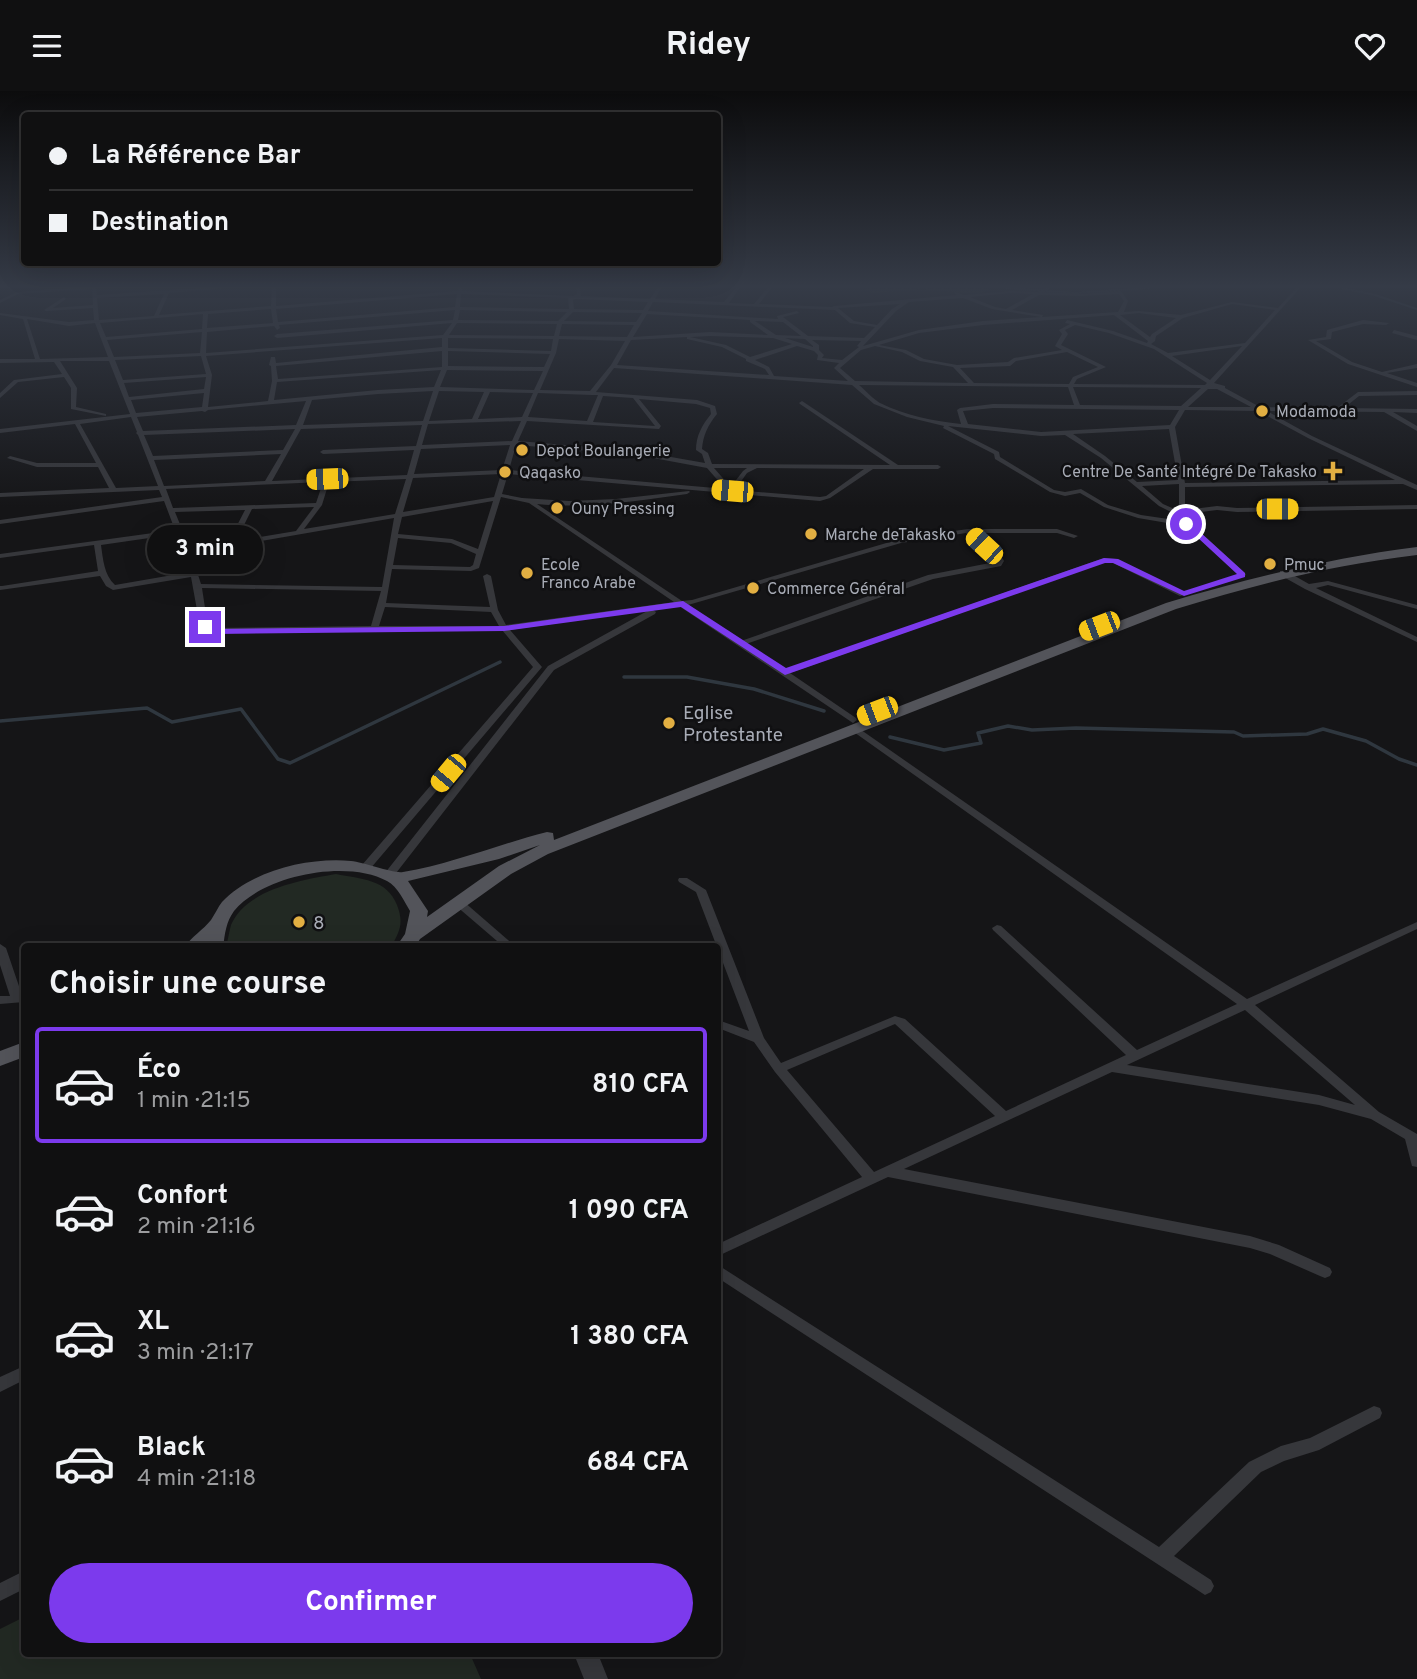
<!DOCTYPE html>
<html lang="fr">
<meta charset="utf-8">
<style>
:root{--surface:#101011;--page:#19191a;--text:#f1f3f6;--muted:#9c9d9f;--line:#303031;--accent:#7c3aed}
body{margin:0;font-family:Overpass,sans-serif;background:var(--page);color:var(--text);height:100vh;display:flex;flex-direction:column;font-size:26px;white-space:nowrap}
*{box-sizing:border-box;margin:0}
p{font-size:23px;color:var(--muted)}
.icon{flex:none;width:38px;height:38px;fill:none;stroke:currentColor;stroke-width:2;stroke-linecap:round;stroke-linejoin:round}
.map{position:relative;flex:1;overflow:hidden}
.details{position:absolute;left:21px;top:852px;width:700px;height:714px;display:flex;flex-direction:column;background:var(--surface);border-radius:7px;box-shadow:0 7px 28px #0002,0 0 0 2px var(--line)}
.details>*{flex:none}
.hud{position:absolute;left:21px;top:21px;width:700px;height:154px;border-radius:7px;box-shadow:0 7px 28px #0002,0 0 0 2px var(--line);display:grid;align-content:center;height:154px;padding:0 28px;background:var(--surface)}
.end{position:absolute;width:32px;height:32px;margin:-16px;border:9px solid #7c3aed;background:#fff;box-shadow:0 0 0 4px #fff}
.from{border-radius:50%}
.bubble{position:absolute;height:49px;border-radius:24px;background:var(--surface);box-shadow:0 7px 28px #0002,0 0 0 2px var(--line);font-size:23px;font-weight:700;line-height:49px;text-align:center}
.car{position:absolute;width:21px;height:42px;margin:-21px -10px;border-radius:9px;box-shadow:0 0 5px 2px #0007;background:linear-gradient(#f5c518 24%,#345 0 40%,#f5c518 0 76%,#345 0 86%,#f5c518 0)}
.hud b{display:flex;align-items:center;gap:24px;height:66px;font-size:26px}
.hud b+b{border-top:2px solid var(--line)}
.hud i{width:18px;height:18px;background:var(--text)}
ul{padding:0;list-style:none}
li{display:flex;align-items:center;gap:21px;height:116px;margin:0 14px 10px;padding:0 14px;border:4px solid transparent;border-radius:7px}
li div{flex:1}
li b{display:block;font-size:26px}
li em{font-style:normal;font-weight:700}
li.on{border-color:var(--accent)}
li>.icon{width:63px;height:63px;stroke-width:1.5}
h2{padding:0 28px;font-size:32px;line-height:84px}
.button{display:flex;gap:14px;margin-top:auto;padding:14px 28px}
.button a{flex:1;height:80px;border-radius:42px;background:var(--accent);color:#fff;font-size:28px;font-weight:700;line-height:80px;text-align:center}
header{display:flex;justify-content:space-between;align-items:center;height:91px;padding:0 28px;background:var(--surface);font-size:32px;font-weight:700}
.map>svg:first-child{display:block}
</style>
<header><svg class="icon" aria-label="menu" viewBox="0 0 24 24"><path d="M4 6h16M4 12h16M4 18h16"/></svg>Ridey<svg class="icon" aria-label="heart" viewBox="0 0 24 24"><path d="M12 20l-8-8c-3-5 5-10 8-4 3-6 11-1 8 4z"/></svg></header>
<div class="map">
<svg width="1417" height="1588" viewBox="0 0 1417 1588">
<rect width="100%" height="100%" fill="#151517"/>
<g fill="#222923">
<polygon points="813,194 974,194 987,196 989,199 978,203 923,198 873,202 860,196 844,197"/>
<path d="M336,783C361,788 387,788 397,814C404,832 400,840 391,856H226C228,849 229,841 231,834C246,798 302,789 336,783Z"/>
<polygon points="24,1526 24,1563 470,1563 481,1588 0,1588 0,1538"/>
</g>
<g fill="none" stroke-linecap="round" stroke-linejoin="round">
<g stroke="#2f373f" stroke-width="2">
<polyline points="967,194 1076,202 1186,194"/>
<polyline points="1328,194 1375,204 1417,218"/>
</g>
<g stroke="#2f373f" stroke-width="3.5">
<polyline points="624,586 687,586 754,598 824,620"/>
<polyline points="0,630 147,617 172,631 241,618 278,668 290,672 500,571"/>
<polyline points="890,646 944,659 981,652 978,642 1008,635 1032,639 1076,637 1234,641 1243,645 1307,643 1323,638 1366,650 1399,668 1417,674"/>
</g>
<g fill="#36373b" fill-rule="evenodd">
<path d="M244,194H261L169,202L159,224L271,215L272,194H276V215L457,200L460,194L463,195L462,200L573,205L577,203L576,194H580L581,205L650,208L659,194H663L655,208L724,211L738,194H742L729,212L754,213L770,194H774L759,213L832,216L834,215L957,204L954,202L956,201L964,204L1011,200L1038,201L1051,194H1056L1044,201L1081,203L1121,200L1128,210L1124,221L1139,220L1181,224L1232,211L1278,217L1299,194H1303L1214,292L1225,295V297L1260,316L1337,317L1358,301L1417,300V304L1359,305L1344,317L1417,318V322L1393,321L1417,335V340L1384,321L1267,320L1312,345L1417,394V399L1403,393L1185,396V419L1217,415L1237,417L1417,414V418L1237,421L1217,419L1185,423L1190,432L1245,482L1246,484L1242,486L1185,435L1138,427L1104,416L1080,402L1065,405L1050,401L995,368L994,363L943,337L944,335L907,326L874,313L852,294L614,277L596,301L697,309L715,315L717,323C708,334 703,344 702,358L708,362L712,373L890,374L800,313L799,312L802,310L898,374H938L941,376L938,378H873L830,407L820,410L508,383L502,403L522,407L569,410L616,408L689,400L690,401L687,403C638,410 587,418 537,413L682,510L692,509L900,448L968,438H1057L1078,445L1074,447L1057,442H974L1003,468L1004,470L1001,475L933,488L746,553L784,579L1104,467L1118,468L1187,503L1180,505L1113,472L1105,471L790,582L856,627L857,629L853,632L679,515L653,519L656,521L655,523L554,579L393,786H385L384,784L385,782L548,575L649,519L510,539L542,576L370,778L366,779L361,776L362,774L533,576L502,539L208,541H205L199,530L191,486L113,499L106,495L100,485L0,499V495H2L98,480L94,454L0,467V463L175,439L164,410L0,433V429L162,406L159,399L0,406V402L109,397L98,376H37L7,367L10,365L37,372H96L75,333L0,342V338L130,323L109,270H60L77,297L76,316L106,323V325L71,318V297L64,286L18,291L0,307V302L14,289L62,283L54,271L0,272V268H35L23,228L0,224V222L69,231L94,229L93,217L46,220L44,219L64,206L66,208L53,217L93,214L92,198L18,203L0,212V209L17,201L94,195L96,196L97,204ZM1011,202L1033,203L1006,218L995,216L970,206ZM164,203L154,225L99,229L97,207ZM457,203L455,216L278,231L276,218ZM461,203L568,207L569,218L460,216ZM1119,203L1124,210L1118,221L1042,226L1043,224L1012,219L1039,204L1081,205ZM963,207L992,218L1041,226L983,230L919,239L863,255L896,220L909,211ZM575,208L648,211L643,219L574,218L573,209ZM653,211L835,219L850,232L875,236L864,247L808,245L783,226L799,222L797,220L777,225L778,228L648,220ZM900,213L892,218L877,234L854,230L838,217ZM1232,213L1275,219L1245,252L1168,262L1151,253L1155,250L1156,245L1183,227ZM271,218L273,232L207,237L208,223ZM455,219L453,229L277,243L274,245L277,247L452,232L443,244L206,262L207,241L274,235L277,239L280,237L279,234ZM460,219L567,221L558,230L458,229ZM573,221L642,222L636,231L564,230ZM1139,222L1176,227L1152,243L1150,246L1120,224ZM203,223L202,238L106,246L100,232ZM647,223L750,229V231L768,244L710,241L633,246ZM1114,224L1148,250L1147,252L1113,240L1067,229L1065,232L1070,233L1059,239L1062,243L1055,255L1062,259L1014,267L1008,271L957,274L924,268L906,259L879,254L919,242L983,234ZM27,228L69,235L95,232L108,266L40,268ZM755,230L783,231L801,245L776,244ZM457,232L557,233L554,245L449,244ZM562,233L634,234L627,246L559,245ZM1075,234L1109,242L1154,258L1207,292L1205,294L1074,293L1077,288L1106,276L1061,254L1068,243L1065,239ZM202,241L200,262L114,266L107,249ZM710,245L773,247L792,253L750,266L726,254L690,246ZM687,246V248L722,256L746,268V270L765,278L769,284L617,274L631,249ZM442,247V256L276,272L275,266H271L269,274L271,275L272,290L268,310L208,316L212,284L206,265ZM448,247L553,248L551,260L448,257ZM785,247L805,248L813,255V256ZM559,248L625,250L611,274L590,300L540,299L556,262ZM812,249L861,250L857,255L859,256L842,269L822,267L824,264L819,259V254ZM797,255L814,260L818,264L817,269L839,272L834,277L848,290L774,285L769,276L755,269ZM875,255L902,261L920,270L953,276L968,292L855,290L840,277L861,259ZM1242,255L1210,289L1172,265ZM442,260V276L278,288L276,275ZM448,260L550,263L544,276L448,275ZM1067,261L1098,276L1073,286L1069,293L974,292L960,277L1010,275L1016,270ZM201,265L206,283L123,289L115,269ZM441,279L434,296L378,299L274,309L277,291ZM447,279L543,280L534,299L440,296ZM206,286L204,298L129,306L124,292ZM859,294L1068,296L1074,314L993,313L960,317L957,319L961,333C934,330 906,325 880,312C873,308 866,300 859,294ZM1073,296L1201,297L1181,315L1080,314ZM1208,298H1217L1251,316H1188ZM433,300L423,330L303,334L312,309L378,303ZM439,300L484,301L472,328L429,330ZM490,301L533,302L522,326L478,328ZM204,302L202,316L136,322L131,309ZM538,302L592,304H598L587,330L528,326ZM603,305L633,307L655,335L593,331ZM639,308L696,313L710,317L711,323C702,334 696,345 696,359L702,363L705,372L637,360L518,350L527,330L659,338L661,335ZM306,310L296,334L143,340L137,326L202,320L205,321L208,319ZM993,317L1179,319L1170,334L1041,341L968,333L963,320ZM1185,319L1258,320L1308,347L1395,389L1185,392L1175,336ZM131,326L137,341L136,342L138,344L158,395L116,397L80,333ZM521,330L512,350L422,354L428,333ZM422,334L416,355L323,359L320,361L323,363L414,359L407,384L272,390L301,338ZM948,335L1041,345L1065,344L1101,367L1159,415L1179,425L1182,430L1141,424L1108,414L1081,398L1065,401L1054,399L1000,366L999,361ZM295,338L283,359L153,365L144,344ZM1169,338L1178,389L1137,391L1105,365L1073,343ZM510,354L502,379L414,383L421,358ZM516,354L637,364L707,377L721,393L715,397L509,379ZM281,363L265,390L164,395L154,369ZM714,377H747L743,380L730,397L731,398H723L728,393ZM757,377L864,378L826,405L820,406L735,399L747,382ZM501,383L494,406L403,421L413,387ZM406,388L395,423L304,438L322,414L329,391ZM323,391L316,412L173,417L166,398ZM1179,393V420L1163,413L1142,395ZM501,406L529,412L674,511L506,534L498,519L491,485L487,483L483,485L490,516L386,512L392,478L471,480L479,477ZM493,410L478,458L452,448L398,443L402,426ZM314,416L296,440L236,450L252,418ZM245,419L228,452L190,458L175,421ZM394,427L382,496L201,493L191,462ZM966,442L995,471L928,484L741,550L688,514L901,452ZM177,443L190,481L115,494C104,484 103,468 101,454ZM398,447L451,452L476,463L473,474L470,476L393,474ZM202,497L381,500L371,535L211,537L207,530ZM385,516L491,521L499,535H379Z"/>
<polygon points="1363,229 1389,232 1386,234 1363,233 1332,241 1331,248 1316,250 1352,271 1382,281 1417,273 1417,277 1387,282 1417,292 1417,296 1348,273 1308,249 1326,246 1327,239"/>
<polygon points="1394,239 1417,245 1417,249 1392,242"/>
<polygon points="1280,480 1286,480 1309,493 1328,490 1417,514 1417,518 1328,494 1316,497 1417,546 1417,551 1305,498 1280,484"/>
<path d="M854,634L1247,908L1417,831V838L1255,914L1379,1021L1417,1043V1076L1412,1075L1405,1048L1371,1028L1319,1014L1112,981L904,1078L1250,1145L1279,1154L1330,1177L1332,1181L1330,1185L1325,1187L1320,1185L1270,1163L1250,1157L888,1086L718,1165V1153L862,1086L775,981L754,951L718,937V929L749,940L696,801L679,791L678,789L679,787H687L706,799L764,947L781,972L895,925L905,928L1006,1020L1126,964L993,839L992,837L997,834L1001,835L1137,959L1237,913L851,639L850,637L851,635ZM1245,919L1355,1014L1319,1004L1127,974ZM895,933L995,1025L874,1081L787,979Z"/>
<polygon points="459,809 463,810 516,856 504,856 455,814 454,812 455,810"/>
<polygon points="0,853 6,857 22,904 24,905 24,911 0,913 0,905 10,905 0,874"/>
<polygon points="718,1174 1159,1456 1249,1371 1281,1355 1310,1347 1374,1315 1380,1317 1382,1322 1380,1327 1319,1359 1284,1370 1261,1381 1174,1465 1211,1489 1214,1495 1211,1501 1205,1504 718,1187"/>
<polygon points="24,1275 24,1289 0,1301 0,1286"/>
<polygon points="24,1480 24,1498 0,1510 0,1492"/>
</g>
<polygon fill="#36373b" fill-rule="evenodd" points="574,1563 598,1563 608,1588 584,1588"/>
<g fill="#53545a" fill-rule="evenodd">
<path d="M1417,456V464C1332,474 1257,493 1176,518L548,763L511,783L420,848L415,856H396L405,843L410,820C404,810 398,796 387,790C347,768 263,784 234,820C226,831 225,842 223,856H185C192,845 203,839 211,829C215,823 218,816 222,811C252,779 310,766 351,770C364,771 394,783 403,781C452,773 499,753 547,741L553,742L554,749L1166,512C1250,487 1330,467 1417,456ZM540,754L499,775L427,826L428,820L408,790L499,768Z"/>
<polygon points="24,951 24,966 0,975 0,960"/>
</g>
</g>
<linearGradient id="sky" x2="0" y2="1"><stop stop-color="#0c0c0d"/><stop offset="0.47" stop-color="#353b47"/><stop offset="1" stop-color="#353b47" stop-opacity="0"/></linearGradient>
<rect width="1417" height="416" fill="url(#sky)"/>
<polygon fill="#7c3aed" points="1184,431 1189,431 1245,482 1245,486 1184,505 1113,472 1105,472 785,584 681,516 504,540 216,543 201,536 205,534 217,538 504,535 683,510 786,577 1104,467 1118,468 1184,500 1237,483 1184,434"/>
<g fill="#e2af42" stroke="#101012" stroke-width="2.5">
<circle cx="1262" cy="320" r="7"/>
<circle cx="522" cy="359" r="7"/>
<path d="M1329.5 369.5h7v7h7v7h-7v7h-7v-7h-7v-7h7z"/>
<circle cx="505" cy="381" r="7"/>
<circle cx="557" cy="417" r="7"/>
<circle cx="811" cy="443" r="7"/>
<circle cx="1270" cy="473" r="7"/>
<circle cx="527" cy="482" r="7"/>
<circle cx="753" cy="497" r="7"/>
<circle cx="669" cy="632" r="7"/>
<circle cx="299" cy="831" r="7"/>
</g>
<g text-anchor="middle" stroke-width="5" stroke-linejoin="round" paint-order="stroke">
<g font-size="16" fill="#a8acb6" stroke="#101012" text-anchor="start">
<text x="1276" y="326">Modamoda</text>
<text x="536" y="365">Depot Boulangerie</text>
<text x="1317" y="386" text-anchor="end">Centre De Santé Intégré De Takasko</text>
<text x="519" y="387">Qaqasko</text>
<text x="571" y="423">Ouny Pressing</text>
<text x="825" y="449">Marche deTakasko</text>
<text x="541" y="479">Ecole<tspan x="541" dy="18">Franco Arabe</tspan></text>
<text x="1284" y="479">Pmuc</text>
<text x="767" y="503">Commerce Général</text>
</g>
<g font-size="19" fill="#a8acb6" stroke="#101012" text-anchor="start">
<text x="683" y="628">Eglise<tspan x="683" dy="22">Protestante</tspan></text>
<text x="313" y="838">8</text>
</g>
</g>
</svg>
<i class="end from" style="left:1186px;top:433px"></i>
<i class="end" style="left:205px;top:536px"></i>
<div class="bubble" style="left:147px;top:434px;width:116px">3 min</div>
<i class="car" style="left:327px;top:388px;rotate:268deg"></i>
<i class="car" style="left:732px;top:400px;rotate:275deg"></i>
<i class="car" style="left:1277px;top:418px;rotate:90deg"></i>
<i class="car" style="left:984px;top:455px;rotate:313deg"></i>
<i class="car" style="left:1099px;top:535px;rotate:249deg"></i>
<i class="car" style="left:877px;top:620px;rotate:249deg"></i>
<i class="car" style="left:448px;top:682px;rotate:220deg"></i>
<div class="hud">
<b><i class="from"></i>La Référence Bar</b>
<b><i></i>Destination</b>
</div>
<section class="details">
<h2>Choisir une course</h2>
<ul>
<li class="on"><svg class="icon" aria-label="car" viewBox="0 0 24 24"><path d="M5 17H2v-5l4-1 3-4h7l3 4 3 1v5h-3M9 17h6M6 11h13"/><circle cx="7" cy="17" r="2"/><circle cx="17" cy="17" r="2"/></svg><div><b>Éco</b><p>1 min · 21:15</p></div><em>810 CFA</em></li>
<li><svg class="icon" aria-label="car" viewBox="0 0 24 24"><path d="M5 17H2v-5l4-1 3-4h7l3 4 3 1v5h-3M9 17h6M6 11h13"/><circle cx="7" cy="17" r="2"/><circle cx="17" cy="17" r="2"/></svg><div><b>Confort</b><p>2 min · 21:16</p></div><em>1 090 CFA</em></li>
<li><svg class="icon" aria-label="car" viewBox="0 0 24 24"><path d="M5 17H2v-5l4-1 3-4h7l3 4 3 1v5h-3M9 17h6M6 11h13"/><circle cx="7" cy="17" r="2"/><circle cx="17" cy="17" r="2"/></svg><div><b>XL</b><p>3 min · 21:17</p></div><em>1 380 CFA</em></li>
<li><svg class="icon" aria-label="car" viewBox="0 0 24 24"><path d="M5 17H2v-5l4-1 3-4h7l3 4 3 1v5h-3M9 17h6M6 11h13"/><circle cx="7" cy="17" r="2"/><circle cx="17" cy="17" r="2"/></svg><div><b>Black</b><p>4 min · 21:18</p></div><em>684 CFA</em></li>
</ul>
<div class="button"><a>Confirmer</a></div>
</section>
</div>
